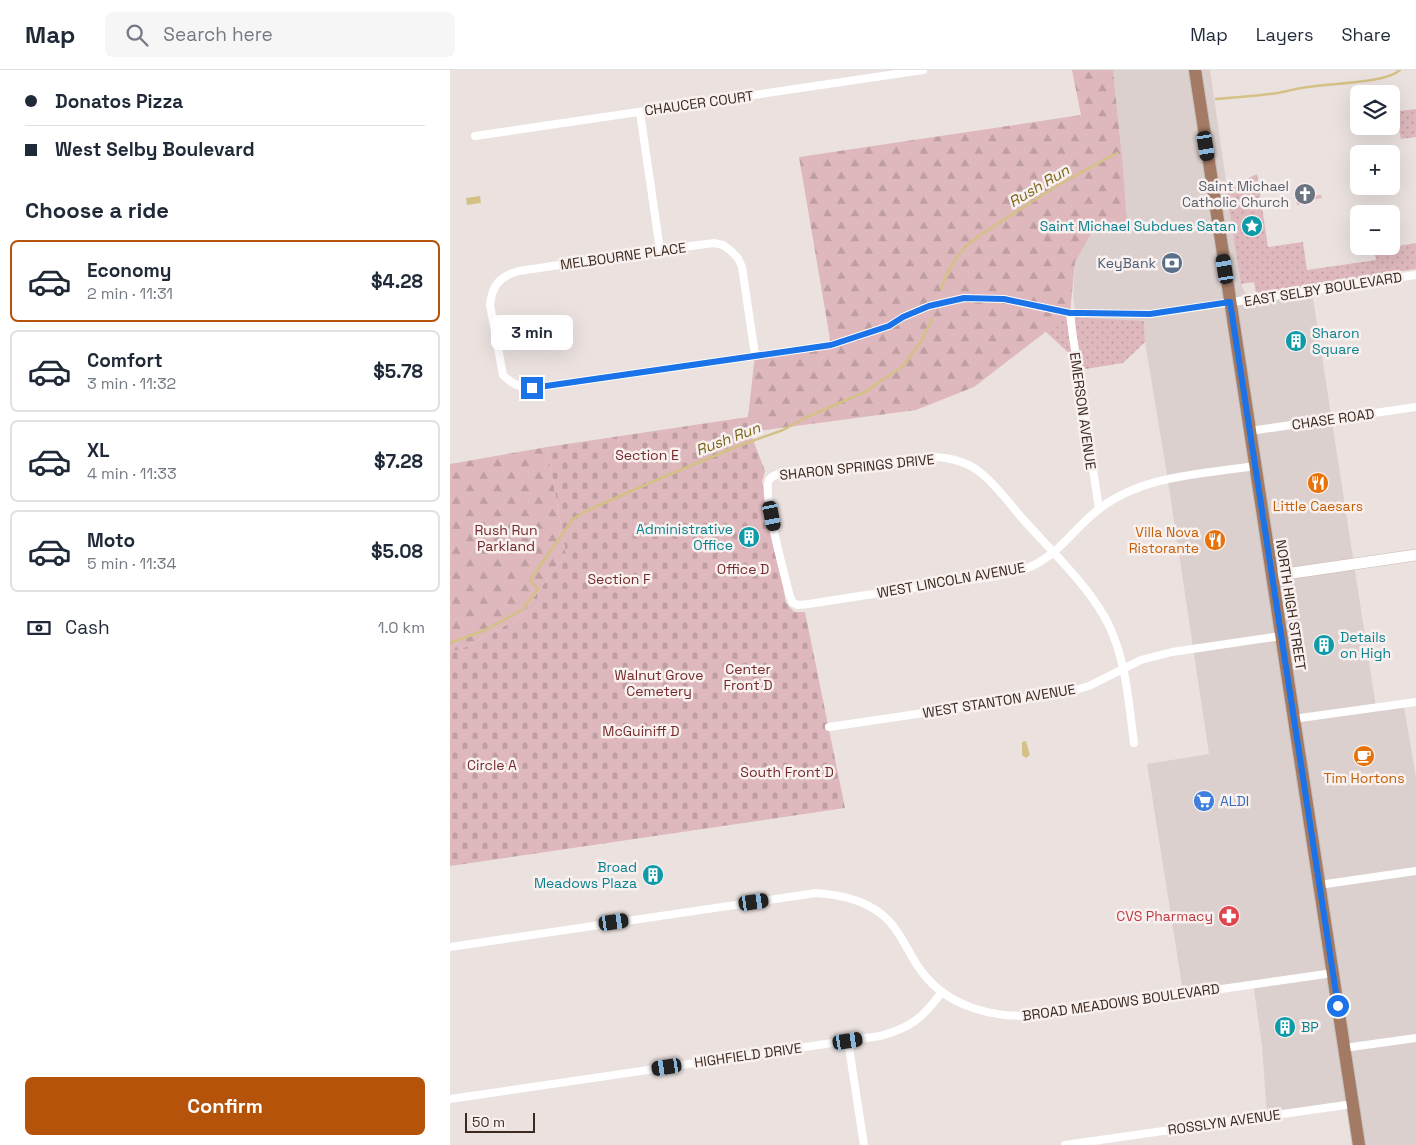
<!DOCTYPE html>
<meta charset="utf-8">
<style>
:root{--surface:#fff;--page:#f6f6f7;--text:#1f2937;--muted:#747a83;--line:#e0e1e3;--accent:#b45309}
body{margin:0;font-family:"Space Grotesk",sans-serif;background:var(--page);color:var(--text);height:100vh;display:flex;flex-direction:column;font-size:19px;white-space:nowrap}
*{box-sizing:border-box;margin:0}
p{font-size:16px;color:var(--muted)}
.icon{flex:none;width:28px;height:28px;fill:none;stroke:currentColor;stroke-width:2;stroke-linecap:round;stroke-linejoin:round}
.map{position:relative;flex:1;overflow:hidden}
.side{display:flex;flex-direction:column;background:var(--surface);width:450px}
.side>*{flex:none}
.hud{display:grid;align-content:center;height:110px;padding:0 25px;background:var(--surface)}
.fabs{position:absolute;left:900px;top:15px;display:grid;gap:10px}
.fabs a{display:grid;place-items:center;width:50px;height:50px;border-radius:8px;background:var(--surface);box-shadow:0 5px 20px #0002;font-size:25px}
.scale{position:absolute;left:15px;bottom:12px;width:70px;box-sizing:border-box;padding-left:5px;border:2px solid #3c2a20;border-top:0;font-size:14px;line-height:18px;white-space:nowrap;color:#3c2a20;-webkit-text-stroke:4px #f8f1f0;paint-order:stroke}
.end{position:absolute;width:22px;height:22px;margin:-11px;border:6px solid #1a73e8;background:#fff;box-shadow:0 0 0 2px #fff}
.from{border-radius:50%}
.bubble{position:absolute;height:35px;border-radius:8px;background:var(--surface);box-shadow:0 5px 20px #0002;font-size:16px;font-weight:700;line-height:35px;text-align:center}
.car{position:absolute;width:15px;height:30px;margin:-15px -8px;border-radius:6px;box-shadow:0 0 4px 1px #0007;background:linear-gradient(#222 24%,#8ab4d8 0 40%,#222 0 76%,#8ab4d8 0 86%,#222 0)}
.hud b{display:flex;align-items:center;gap:18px;height:48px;font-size:19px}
.hud b+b{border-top:1px solid var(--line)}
.hud i{width:12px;height:12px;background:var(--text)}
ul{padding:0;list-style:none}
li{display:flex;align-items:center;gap:15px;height:82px;margin:0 10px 8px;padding:0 15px;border:2px solid var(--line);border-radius:8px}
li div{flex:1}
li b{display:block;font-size:19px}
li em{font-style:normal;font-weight:700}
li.active{border-color:var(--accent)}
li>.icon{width:45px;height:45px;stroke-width:1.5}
h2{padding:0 25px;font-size:22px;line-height:60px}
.pay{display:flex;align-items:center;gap:12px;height:55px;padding:0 25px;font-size:19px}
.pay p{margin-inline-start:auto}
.button{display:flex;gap:10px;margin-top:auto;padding:10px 25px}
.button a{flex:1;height:58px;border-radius:8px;background:var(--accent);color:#fff;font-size:20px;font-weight:700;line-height:58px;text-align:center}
header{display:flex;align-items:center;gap:30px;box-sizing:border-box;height:70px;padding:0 25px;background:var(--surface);border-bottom:1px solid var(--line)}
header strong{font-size:24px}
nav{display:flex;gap:28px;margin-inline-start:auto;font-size:18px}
.search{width:350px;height:45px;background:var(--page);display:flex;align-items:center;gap:12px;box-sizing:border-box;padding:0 18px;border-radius:8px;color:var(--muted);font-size:19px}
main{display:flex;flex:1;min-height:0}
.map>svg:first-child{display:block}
</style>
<header>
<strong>Map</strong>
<div class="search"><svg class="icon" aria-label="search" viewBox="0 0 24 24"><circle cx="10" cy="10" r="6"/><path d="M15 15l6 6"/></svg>Search here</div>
<nav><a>Map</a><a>Layers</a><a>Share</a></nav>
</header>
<main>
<section class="side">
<div class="hud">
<b><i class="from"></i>Donatos Pizza</b>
<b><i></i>West Selby Boulevard</b>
</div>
<h2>Choose a ride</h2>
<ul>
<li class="active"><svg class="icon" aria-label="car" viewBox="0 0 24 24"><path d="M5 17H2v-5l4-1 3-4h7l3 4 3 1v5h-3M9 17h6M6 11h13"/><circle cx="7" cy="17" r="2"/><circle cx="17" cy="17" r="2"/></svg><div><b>Economy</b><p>2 min · 11:31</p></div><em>$4.28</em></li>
<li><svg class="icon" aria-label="car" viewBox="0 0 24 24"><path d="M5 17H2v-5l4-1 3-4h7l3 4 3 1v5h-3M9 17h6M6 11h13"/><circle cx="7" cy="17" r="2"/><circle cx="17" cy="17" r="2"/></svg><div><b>Comfort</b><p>3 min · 11:32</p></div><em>$5.78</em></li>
<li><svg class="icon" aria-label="car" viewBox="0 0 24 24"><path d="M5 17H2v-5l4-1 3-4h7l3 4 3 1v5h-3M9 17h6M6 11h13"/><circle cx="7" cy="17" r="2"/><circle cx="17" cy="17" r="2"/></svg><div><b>XL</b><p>4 min · 11:33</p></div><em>$7.28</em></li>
<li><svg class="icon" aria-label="car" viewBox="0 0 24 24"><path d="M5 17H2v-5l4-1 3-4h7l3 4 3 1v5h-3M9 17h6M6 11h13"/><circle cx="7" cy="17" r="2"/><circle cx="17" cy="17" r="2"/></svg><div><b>Moto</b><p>5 min · 11:34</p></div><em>$5.08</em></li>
</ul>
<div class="pay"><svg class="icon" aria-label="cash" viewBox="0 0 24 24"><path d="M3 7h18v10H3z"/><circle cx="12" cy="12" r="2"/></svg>Cash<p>1.0 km</p></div>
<div class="button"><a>Confirm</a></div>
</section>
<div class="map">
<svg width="966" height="1075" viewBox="0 0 966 1075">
<defs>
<pattern id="grass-dots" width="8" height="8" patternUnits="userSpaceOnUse" patternTransform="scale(1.25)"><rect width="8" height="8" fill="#deb8bc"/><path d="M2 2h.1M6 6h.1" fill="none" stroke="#bf9ea1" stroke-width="1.8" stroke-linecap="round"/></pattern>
<pattern id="forest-firs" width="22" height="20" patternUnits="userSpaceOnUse" patternTransform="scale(1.25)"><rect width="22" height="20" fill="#deb8bc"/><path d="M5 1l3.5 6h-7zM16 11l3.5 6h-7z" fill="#bf9ea1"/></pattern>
<pattern id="cemetery-stones" width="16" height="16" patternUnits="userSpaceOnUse" patternTransform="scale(1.25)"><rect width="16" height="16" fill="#deb8bc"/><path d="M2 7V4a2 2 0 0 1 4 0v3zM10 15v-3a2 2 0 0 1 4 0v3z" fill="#bf9ea1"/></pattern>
</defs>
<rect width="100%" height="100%" fill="#ebe2e0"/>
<polygon fill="#dbd0ce" points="663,0 760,0 791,214 795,223 806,223 861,215 926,637 954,637 966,707 966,1075 910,1075 903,1032 817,1045 812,976 803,913 733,922 697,694 759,684 718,411 695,272 694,252 626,248 623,225 625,192 642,161 672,87"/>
<g fill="url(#grass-dots)">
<polygon points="966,39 966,67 951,69 949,58 921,63 921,56 941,56 941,42"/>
<polygon points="807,104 818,177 853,172 857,200 926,190 924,180 966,173 966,199 806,223 804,212 791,214 776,119"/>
<polygon points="595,246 694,251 695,272 673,293 636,299 596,262"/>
</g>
<g fill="url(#forest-firs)">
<polygon points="622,0 663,0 672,87 677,153 642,162 625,192 620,243 524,317 466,340 300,362 298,347 305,285 381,275 349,87 631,45"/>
<polygon points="871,125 872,128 862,130 862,133 847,135 846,129 843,128"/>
<polygon points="97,377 116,484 68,549 10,580 0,580 0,394"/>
</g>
<polygon fill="url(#cemetery-stones)" points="298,347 300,362 315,401 312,412 336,533 344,542 355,542 395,738 0,796 0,580 10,580 68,549 116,484 97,377"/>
<g fill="#d3c186">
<polygon points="30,126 31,133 17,135 16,128"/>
<polygon points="576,671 580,685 576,688 572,685 572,672"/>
</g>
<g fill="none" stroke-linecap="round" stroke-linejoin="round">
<g stroke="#d3c186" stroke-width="2.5">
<path d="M766,29C786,27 807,26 828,23C838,21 848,18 858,17C880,13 934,14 950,0"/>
<polyline points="491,219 497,203 507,187 515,177 530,165 608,115 667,83"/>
<polyline points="0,573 35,560 72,540 88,519 80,510 123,449 136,441 211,408 291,375 333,360 357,347 415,322 453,296 470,273 482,249"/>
</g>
<g stroke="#ccb9b3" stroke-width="12">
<polyline id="secondary" points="822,506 966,485"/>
</g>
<g stroke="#c4bfbc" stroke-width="14">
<polyline id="primary" points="745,0 909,1075"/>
</g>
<g stroke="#fff" stroke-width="8">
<polyline points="190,42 210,180"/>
<polyline points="25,66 473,0"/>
<polyline points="620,243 622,260 649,439"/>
<path d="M305,285L292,197L288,188L281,181L273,175L264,173L210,180L69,201C50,206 42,215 40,235L53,305C62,314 69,317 82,318L381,275L439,256L453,247L479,236L514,228L554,229L620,243L700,244L966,205"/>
<polyline points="800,361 966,337"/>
<polyline points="843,649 966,632"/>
<polyline points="379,657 622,621 639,616 691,590 722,582 831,566"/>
<path d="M684,673C679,637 677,599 663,565C648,524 601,481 572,448C559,433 546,415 531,403C518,392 501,388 485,387L329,404C325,405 322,406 319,410C312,424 335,507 340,527L343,533L348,535C364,534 381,530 397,528C425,524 454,519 483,515C512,510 553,508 580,497C611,483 624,458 649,439C693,405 753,404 805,396"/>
<polyline points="869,815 966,801"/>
<path d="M0,877L366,823C393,825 420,831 439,851C453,866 460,887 472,902C499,938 546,949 589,945L883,903"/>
<polyline points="398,971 414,1075"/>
<polyline points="894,978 966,968"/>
<path d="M0,1029L430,966C460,958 473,948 491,923"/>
<polyline points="615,1075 903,1034"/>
</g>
<use href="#secondary" stroke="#fff" stroke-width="11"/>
<use href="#primary" stroke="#a37a63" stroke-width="12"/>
</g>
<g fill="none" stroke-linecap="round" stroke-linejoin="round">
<polyline stroke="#1a73e8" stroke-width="6" points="82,318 381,275 439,256 453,247 479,236 514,228 554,229 620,243 632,243 700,244 780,232 888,936"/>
</g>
<defs>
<g id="church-disc" transform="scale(1.125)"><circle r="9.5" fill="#6b7280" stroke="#f8f1f0"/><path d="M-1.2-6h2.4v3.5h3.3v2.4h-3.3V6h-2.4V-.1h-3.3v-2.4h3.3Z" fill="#fff"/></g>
<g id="sight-disc" transform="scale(1.125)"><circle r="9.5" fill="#0f9aa8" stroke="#f8f1f0"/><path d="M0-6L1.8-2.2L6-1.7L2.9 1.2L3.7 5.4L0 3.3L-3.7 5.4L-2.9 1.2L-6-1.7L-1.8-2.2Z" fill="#fff"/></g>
<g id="bank-disc" transform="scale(1.125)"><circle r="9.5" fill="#5c6f8a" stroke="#f8f1f0"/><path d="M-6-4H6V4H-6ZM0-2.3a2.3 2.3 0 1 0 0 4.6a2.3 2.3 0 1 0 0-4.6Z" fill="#fff"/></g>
<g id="building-disc" transform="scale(1.125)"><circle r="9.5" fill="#0f9aa8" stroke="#f8f1f0"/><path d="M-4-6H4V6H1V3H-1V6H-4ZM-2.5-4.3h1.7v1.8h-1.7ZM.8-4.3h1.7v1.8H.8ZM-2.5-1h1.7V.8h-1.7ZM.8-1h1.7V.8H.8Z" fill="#fff"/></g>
<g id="restaurant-disc" transform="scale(1.125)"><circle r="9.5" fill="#e8710a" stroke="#f8f1f0"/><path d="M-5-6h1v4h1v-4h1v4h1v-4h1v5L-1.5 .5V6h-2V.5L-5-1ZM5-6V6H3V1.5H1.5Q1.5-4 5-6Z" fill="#fff"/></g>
<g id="cafe-disc" transform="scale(1.125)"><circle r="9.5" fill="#e8710a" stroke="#f8f1f0"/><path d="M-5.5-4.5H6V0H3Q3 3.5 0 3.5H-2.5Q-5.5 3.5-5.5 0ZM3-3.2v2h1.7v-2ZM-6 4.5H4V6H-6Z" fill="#fff"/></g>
<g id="supermarket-disc" transform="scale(1.125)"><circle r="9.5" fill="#3f7fe0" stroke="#f8f1f0"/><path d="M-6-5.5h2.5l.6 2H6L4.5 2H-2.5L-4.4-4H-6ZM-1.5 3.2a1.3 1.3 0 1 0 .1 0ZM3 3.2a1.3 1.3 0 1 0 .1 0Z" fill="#fff"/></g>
<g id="pharmacy-disc" transform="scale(1.125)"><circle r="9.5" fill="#e0444e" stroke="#f8f1f0"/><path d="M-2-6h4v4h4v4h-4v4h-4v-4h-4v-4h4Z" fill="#fff"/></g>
</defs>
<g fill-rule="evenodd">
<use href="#church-disc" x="855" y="124"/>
<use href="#sight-disc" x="802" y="156"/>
<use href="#bank-disc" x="722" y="193"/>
<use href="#building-disc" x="846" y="271"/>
<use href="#restaurant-disc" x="868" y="413"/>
<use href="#building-disc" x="299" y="467"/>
<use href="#restaurant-disc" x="765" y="470"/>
<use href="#building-disc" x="874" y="575"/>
<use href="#cafe-disc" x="914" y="686"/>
<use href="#supermarket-disc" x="754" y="731"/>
<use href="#building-disc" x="203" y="805"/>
<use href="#pharmacy-disc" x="779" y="846"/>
<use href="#building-disc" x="835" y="957"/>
</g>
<g text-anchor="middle" stroke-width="5" stroke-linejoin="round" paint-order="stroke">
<g font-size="14" fill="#3c2a20" stroke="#f8f1f0">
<text transform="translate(249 33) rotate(-8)" y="5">CHAUCER COURT</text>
<text transform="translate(173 186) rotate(-8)" y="5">MELBOURNE PLACE</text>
<text transform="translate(873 219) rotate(-9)" y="5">EAST SELBY BOULEVARD</text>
<text transform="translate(633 341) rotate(82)" y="5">EMERSON AVENUE</text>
<text transform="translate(883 349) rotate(-8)" y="5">CHASE ROAD</text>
<text transform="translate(407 397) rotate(-6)" y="5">SHARON SPRINGS DRIVE</text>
<text transform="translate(501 510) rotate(-10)" y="5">WEST LINCOLN AVENUE</text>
<text transform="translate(841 535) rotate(81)" y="5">NORTH HIGH STREET</text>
<text transform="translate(549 631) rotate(-9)" y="5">WEST STANTON AVENUE</text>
<text transform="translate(671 932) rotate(-8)" y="5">BROAD MEADOWS BOULEVARD</text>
<text transform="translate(298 985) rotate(-8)" y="5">HIGHFIELD DRIVE</text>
<text transform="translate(774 1052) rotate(-8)" y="5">ROSSLYN AVENUE</text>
</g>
<g font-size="14" fill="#5b616d" stroke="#f8f1f0" text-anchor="end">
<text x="839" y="121">Saint Michael<tspan x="839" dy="16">Catholic Church</tspan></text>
</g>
<g font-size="14" fill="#0d838f" stroke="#f8f1f0" text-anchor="end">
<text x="786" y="161">Saint Michael Subdues Satan</text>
<text x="862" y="268" text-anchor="start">Sharon<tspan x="862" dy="16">Square</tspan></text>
<text x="283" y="464">Administrative<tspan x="283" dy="16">Office</tspan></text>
<text x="890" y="572" text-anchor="start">Details<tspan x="890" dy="16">on High</tspan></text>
<text x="187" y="802">Broad<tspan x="187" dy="16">Meadows Plaza</tspan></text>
<text x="851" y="962" text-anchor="start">BP</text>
</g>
<g font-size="14" fill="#4e5e75" stroke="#f8f1f0" text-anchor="end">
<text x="706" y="198">KeyBank</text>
</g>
<g font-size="14" fill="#742a29" stroke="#f8f1f0">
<text x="197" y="390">Section E</text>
<text x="56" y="465">Rush Run<tspan x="56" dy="16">Parkland</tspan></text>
<text x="293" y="504">Office D</text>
<text x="169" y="514">Section F</text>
<text x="298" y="604">Center<tspan x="298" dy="16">Front D</tspan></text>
<text x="209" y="610">Walnut Grove<tspan x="209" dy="16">Cemetery</tspan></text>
<text x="191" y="666">McGuiniff D</text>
<text x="42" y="700">Circle A</text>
<text x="337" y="707">South Front D</text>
</g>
<g font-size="14" fill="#c56008" stroke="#f8f1f0">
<text x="868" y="441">Little Caesars</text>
<text x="749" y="467" text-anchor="end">Villa Nova<tspan x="749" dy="16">Ristorante</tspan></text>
<text x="914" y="713">Tim Hortons</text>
</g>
<g font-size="14" fill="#366cbe" stroke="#f8f1f0" text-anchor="start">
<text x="770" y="736">ALDI</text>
</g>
<g font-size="14" fill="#be3a42" stroke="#f8f1f0" text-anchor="end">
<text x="763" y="851">CVS Pharmacy</text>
</g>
<g font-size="15" font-style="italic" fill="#7a6518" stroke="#f8f1f0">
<text transform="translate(589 116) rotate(-31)" y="5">Rush Run</text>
<text transform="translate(278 369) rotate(-21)" y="5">Rush Run</text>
</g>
</g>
</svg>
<div class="fabs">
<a><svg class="icon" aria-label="layers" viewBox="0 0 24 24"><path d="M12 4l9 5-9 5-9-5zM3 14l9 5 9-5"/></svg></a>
<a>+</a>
<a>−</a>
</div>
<div class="scale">50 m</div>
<i class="end from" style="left:888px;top:936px"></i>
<i class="end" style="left:82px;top:318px"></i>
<div class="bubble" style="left:41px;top:245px;width:82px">3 min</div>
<i class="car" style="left:756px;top:76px;rotate:171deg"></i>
<i class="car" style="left:775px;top:199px;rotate:351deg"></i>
<i class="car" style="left:322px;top:446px;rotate:169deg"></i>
<i class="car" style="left:304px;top:832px;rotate:82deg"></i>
<i class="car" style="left:164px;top:852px;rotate:82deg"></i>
<i class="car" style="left:398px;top:971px;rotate:81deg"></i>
<i class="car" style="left:217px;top:997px;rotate:261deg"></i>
</div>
</main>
